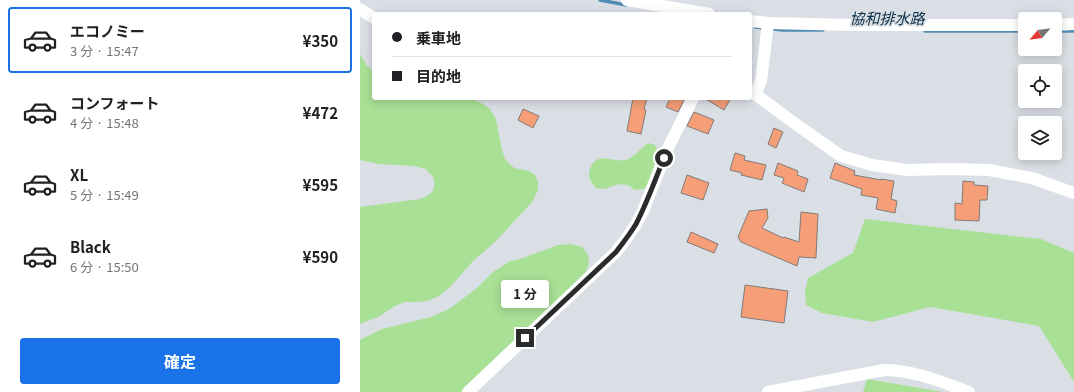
<!DOCTYPE html>
<html lang="ja">
<meta charset="utf-8">
<style>
:root{--surface:#fff;--page:#f6f6f6;--text:#202124;--muted:#757577;--line:#e0e0e0;--accent:#1a73e8}
body{margin:0;font-family:Georgia,"Noto Sans JP",serif;background:var(--page);color:var(--text);height:100vh;display:flex;flex-direction:column;font-size:15px;white-space:nowrap}
*{box-sizing:border-box;margin:0}
p{font-size:13px;color:var(--muted)}
.icon{flex:none;width:22px;height:22px;fill:none;stroke:currentColor;stroke-width:2;stroke-linecap:round;stroke-linejoin:round}
.map{position:relative;flex:1;overflow:hidden}
.details{display:flex;flex-direction:column;background:var(--surface);width:360px}
.details>*{flex:none}
.guide{position:absolute;left:12px;top:12px;width:380px;height:88px;border-radius:4px;box-shadow:0 2px 10px #0003;display:grid;align-content:center;height:88px;padding:0 20px;background:var(--surface)}
.needle{width:26px;rotate:241deg}
.tools{position:absolute;left:658px;top:12px;display:grid;gap:8px}
.tools a{display:grid;place-items:center;width:44px;height:44px;border-radius:4px;background:var(--surface);box-shadow:0 2px 10px #0003;font-size:20px}
.end{position:absolute;width:18px;height:18px;margin:-9px;border:5px solid #292b2d;background:#fff;box-shadow:0 0 0 2px #fff}
.from{border-radius:50%}
.bubble{position:absolute;height:28px;border-radius:4px;background:var(--surface);box-shadow:0 2px 10px #0003;font-size:13px;font-weight:700;line-height:28px;text-align:center}
.guide b{display:flex;align-items:center;gap:14px;height:38px;font-size:15px}
.guide b+b{border-top:1px solid var(--line)}
.guide i{width:10px;height:10px;background:var(--text)}
ul{padding:7px 0 0;list-style:none}
li{display:flex;align-items:center;gap:12px;height:66px;margin:0 8px 6px;padding:0 12px;border:2px solid transparent;border-radius:4px}
li div{flex:1}
li b{display:block;font-size:15px}
li em{font-style:normal;font-weight:700}
li.active{border-color:var(--accent)}
li>.icon{width:36px;height:36px;stroke-width:1.5}
.primary-button{display:flex;gap:8px;margin-top:auto;padding:8px 20px}
.primary-button a{flex:1;height:46px;border-radius:4px;background:var(--accent);color:#fff;font-size:16px;font-weight:700;line-height:46px;text-align:center}
main{display:flex;flex:1;min-height:0}
.map>svg:first-child{display:block}
</style>
<main>
<section class="details">
<ul>
<li class="active"><svg class="icon" aria-label="car" viewBox="0 0 24 24"><path d="M5 17H2v-5l4-1 3-4h7l3 4 3 1v5h-3M9 17h6M6 11h13"/><circle cx="7" cy="17" r="2"/><circle cx="17" cy="17" r="2"/></svg><div><b>エコノミー</b><p>3 分 · 15:47</p></div><em>¥350</em></li>
<li><svg class="icon" aria-label="car" viewBox="0 0 24 24"><path d="M5 17H2v-5l4-1 3-4h7l3 4 3 1v5h-3M9 17h6M6 11h13"/><circle cx="7" cy="17" r="2"/><circle cx="17" cy="17" r="2"/></svg><div><b>コンフォート</b><p>4 分 · 15:48</p></div><em>¥472</em></li>
<li><svg class="icon" aria-label="car" viewBox="0 0 24 24"><path d="M5 17H2v-5l4-1 3-4h7l3 4 3 1v5h-3M9 17h6M6 11h13"/><circle cx="7" cy="17" r="2"/><circle cx="17" cy="17" r="2"/></svg><div><b>XL</b><p>5 分 · 15:49</p></div><em>¥595</em></li>
<li><svg class="icon" aria-label="car" viewBox="0 0 24 24"><path d="M5 17H2v-5l4-1 3-4h7l3 4 3 1v5h-3M9 17h6M6 11h13"/><circle cx="7" cy="17" r="2"/><circle cx="17" cy="17" r="2"/></svg><div><b>Black</b><p>6 分 · 15:50</p></div><em>¥590</em></li>
</ul>
<div class="primary-button"><a>確定</a></div>
</section>
<div class="map">
<svg width="714" height="392" viewBox="0 0 714 392">
<rect width="100%" height="100%" fill="#dadfe5"/>
<g fill="#a8e096">
<path d="M0,54L7,66L14,72V98H110L121,103L130,109L136,119L142,150L145,159L154,168L169,171L175,175L178,182V190L172,202L135,242L113,261L90,287L79,296L70,300L61,302H45L35,306L18,317L0,324V207L60,199C73,194 75,191 74,178L66,169L54,166L19,164L0,160Z"/>
<path d="M288,143L295,145L298,151L299,159L289,183L284,189L275,190L268,185L260,184L244,189L236,188C231,182 227,177 230,169C237,149 255,165 269,159C276,155 281,148 288,143Z"/>
<polygon points="505,219 681,239 714,253 714,382 679,326 570,307 513,322 462,313 446,305 445,292 448,278 493,253"/>
<polygon points="211,244 222,247 228,255 229,263 226,272 220,280 102,392 0,392 0,340 22,329 71,317 89,309 117,288 133,272 150,261 160,259 198,245"/>
<polygon points="507,379 583,392 503,392"/>
</g>
<g fill="none" stroke-linecap="round" stroke-linejoin="round">
<g stroke="#528db6" stroke-width="3.5">
<polyline points="240,0 266,5"/>
<polyline points="395,27 423,30 463,30"/>
<polyline points="565,31 665,31"/>
<polyline points="695,31 714,31"/>
</g>
</g>
<g fill="#f59e78" stroke="#827a77">
<polygon points="273,98 287,98 284,109 286,110 281,134 267,131"/>
<polygon points="310,98 325,98 318,112 306,107"/>
<polygon points="344,98 371,98 364,110"/>
<polygon points="163,109 179,116 173,128 158,120"/>
<polygon points="334,112 354,120 348,134 327,126"/>
<polygon points="414,128 423,132 416,148 408,144"/>
<polygon points="375,153 385,156 384,160 406,165 402,180 381,175 382,173 370,170"/>
<polygon points="418,163 438,171 437,175 448,179 444,192 422,183 424,178 414,175"/>
<polygon points="475,163 495,171 494,175 521,180 521,179 534,181 531,199 537,201 535,213 516,209 518,198 501,195 502,189 470,178"/>
<polygon points="327,175 349,183 343,200 321,193"/>
<polygon points="603,181 614,182 614,185 628,186 627,200 620,200 619,221 595,220 595,203 602,204"/>
<polygon points="407,209 408,218 402,228 423,238 424,237 439,242 441,212 458,214 456,258 439,257 437,266 381,242 378,237 389,211"/>
<polygon points="331,232 358,244 354,253 327,242"/>
<polygon points="385,285 428,291 424,323 381,317"/>
</g>
<g fill="none" stroke-linecap="round" stroke-linejoin="round">
<g stroke="#fff" stroke-width="12">
<polyline points="267,0 349,14"/>
<polyline points="0,9 14,18"/>
<polyline points="390,21 408,23 493,25 665,25"/>
<polyline points="695,25 714,24"/>
<polyline points="390,92 395,94 437,125 481,156 512,165 547,170 589,169 629,170 672,178 714,193"/>
<polyline points="395,94 401,81 408,23"/>
<polyline points="108,392 256,252 266,239 275,226 283,211 308,148 333,98"/>
<path d="M408,392L524,370C550,369 585,383 609,392"/>
</g>
</g>
<g fill="none" stroke-linecap="round" stroke-linejoin="round">
<path stroke="#292b2d" stroke-width="5" d="M165,338L256,252C263,243 270,234 276,224C287,203 295,180 304,158"/>
</g>
<g text-anchor="middle" stroke-width="3.5" stroke-linejoin="round" paint-order="stroke">
<g font-size="15" font-style="italic" fill="#092e45" stroke="#dadfe5">
<text x="527" y="24">協和排水路</text>
</g>
</g>
</svg>
<div class="tools">
<a><svg class="needle" viewBox="-14 -14 28 28"><path d="M0-13l5 13h-10z" fill="#e53935"/><path d="M0 13l5-13h-10z" fill="#757577"/></svg></a>
<a><svg class="icon" aria-label="locate" viewBox="0 0 24 24"><circle cx="12" cy="12" r="6"/><path d="M12 2v4M12 18v4M2 12h4M18 12h4"/></svg></a>
<a><svg class="icon" aria-label="layers" viewBox="0 0 24 24"><path d="M12 4l9 5-9 5-9-5zM3 14l9 5 9-5"/></svg></a>
</div>
<i class="end from" style="left:304px;top:158px"></i>
<i class="end" style="left:165px;top:338px"></i>
<div class="bubble" style="left:141px;top:280px;width:48px">1 分</div>
<div class="guide">
<b><i class="from"></i>乗車地</b>
<b><i></i>目的地</b>
</div>
</div>
</main>
